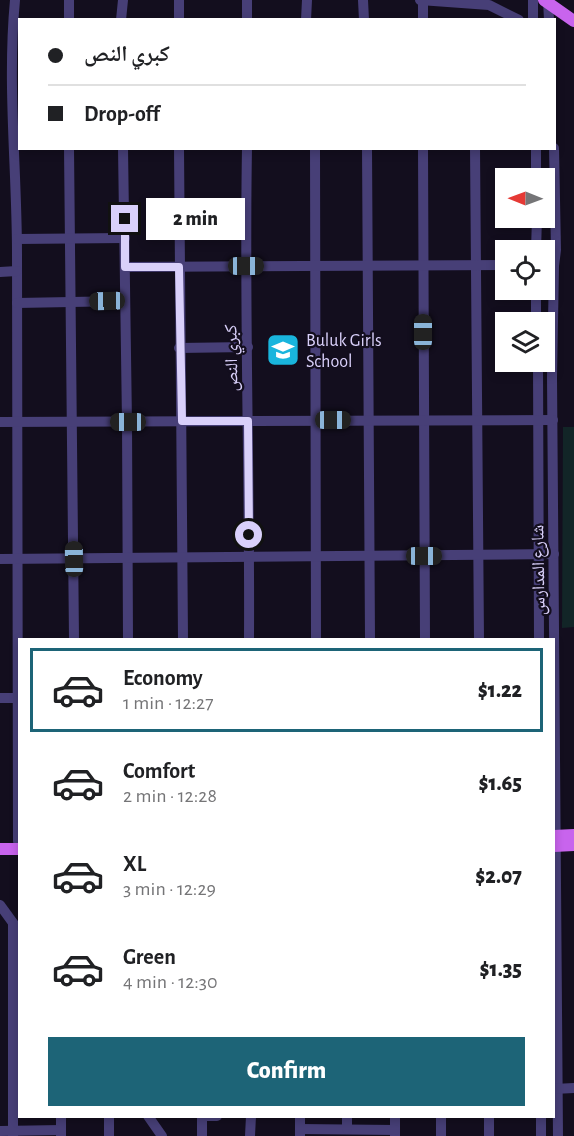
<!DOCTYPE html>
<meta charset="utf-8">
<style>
:root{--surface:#fff;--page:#f2f2f2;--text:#202124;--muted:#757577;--line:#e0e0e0;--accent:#1d6477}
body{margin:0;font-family:"Alegreya Sans","Noto Naskh Arabic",sans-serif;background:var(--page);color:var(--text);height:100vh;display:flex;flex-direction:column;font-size:22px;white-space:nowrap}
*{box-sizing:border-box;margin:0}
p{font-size:20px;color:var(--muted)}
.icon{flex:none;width:33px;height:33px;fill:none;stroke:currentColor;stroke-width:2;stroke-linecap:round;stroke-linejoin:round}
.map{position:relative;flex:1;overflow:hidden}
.details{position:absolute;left:18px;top:638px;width:537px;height:480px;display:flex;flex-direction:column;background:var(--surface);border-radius:0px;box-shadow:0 3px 9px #0003}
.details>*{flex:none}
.banner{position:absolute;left:18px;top:18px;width:538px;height:132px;border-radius:0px;box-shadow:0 3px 9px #0003;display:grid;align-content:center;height:132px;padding:0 30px;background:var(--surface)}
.needle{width:39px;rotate:271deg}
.controls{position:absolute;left:495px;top:168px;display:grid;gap:12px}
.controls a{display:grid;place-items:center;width:60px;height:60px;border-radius:0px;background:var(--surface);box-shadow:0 3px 9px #0003;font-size:30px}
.end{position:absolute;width:27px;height:27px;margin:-14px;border:8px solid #d9d0fa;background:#111;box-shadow:0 0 0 3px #111}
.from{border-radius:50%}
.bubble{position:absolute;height:42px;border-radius:0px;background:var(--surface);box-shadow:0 3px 9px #0003;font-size:20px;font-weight:800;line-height:42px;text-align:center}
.car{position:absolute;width:18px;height:36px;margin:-18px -9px;border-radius:8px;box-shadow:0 0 4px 2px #0007;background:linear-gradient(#222 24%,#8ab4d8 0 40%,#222 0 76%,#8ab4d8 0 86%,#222 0)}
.banner b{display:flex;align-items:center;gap:21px;height:57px;font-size:22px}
.banner b+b{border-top:2px solid var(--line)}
.banner i{width:15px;height:15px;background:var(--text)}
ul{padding:10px 0 0;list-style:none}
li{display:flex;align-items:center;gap:18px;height:84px;margin:0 12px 9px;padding:0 18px;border:3px solid transparent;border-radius:0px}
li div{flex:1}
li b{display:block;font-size:22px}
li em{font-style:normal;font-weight:800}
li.selected{border-color:var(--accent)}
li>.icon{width:54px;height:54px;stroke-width:1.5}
.button{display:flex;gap:12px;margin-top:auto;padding:12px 30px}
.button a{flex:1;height:69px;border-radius:0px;background:var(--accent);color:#fff;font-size:24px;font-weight:800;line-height:69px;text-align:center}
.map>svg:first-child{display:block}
</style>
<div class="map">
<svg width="574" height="1136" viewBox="0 0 574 1136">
<rect width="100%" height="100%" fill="#130e1e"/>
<polygon fill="#122527" points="563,427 574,427 574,627 562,628"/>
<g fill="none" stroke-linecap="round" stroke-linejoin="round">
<g stroke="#473f77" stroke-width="10">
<path d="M15,0C7,85 17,170 17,254C17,450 18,645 18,841"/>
<polyline points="69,0 69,20"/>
<polyline points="363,0 364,20"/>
<polyline points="420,0 489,5 519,20"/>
<polyline points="423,0 423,20"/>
<polyline points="548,0 549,20"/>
<polyline points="121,20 123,0"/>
<polyline points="179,20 179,0"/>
<polyline points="247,20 247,0"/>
<polyline points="306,20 307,0"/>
<polyline points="533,20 533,0"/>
<polyline points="69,148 74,639"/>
<polyline points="123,148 127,422 128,639"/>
<polyline points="179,148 183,639"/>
<path d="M247,148C244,312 250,475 249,639"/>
<polyline points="315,148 316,639"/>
<polyline points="367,148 370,639"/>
<polyline points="423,148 425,639"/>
<polyline points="475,148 479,639"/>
<polyline points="536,148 536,178"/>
<polyline points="554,148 556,250 554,266 552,377 558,1136"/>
<polyline points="17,239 125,238"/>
<polyline points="536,250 537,218"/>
<polyline points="125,267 506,265"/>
<polyline points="0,272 17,271"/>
<polyline points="536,290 536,322"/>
<polyline points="17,303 125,301"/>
<polyline points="179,348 248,347"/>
<polyline points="538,362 539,639"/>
<polyline points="0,422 553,420"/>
<polyline points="0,559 554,554"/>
<polyline points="0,698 18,698"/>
<polyline points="0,905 16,927"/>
<polyline points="554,1089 574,1088"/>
<polyline points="61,1116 61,1136"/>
<polyline points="148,1116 162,1136"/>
<polyline points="202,1116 217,1116"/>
<polyline points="395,1116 395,1136"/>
<polyline points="441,1116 441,1136"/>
<polyline points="300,1129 395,1130"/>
<polyline points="347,1129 347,1116"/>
<polyline points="0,1131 61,1130"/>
<polyline points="13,1136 13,924"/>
<polyline points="109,1136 109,1116"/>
<polyline points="202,1136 202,1116"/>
<polyline points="250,1136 251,1116"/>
<polyline points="300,1136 300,1116"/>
<polyline points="489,1136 489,1116"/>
<polyline points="541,1136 541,1116"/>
</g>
<g stroke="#c864ed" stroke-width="12">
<polyline points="544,0 574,21"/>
<polyline points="554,836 574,835"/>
<polyline points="554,846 574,845"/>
<polyline points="0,849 20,849"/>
</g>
</g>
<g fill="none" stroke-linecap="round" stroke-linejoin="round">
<polyline stroke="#d9d0fa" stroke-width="8" points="125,219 125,267 179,267 182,421 248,421 249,535"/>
</g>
<defs>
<g id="school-square" transform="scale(1.725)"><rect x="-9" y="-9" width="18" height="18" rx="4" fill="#19b5dd" stroke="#130e1e"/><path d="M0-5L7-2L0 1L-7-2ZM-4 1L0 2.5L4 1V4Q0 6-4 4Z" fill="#fff"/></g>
</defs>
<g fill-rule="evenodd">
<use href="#school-square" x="283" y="350"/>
</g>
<g text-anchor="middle" stroke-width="4.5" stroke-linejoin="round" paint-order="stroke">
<g font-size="18" fill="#d9d0fa" stroke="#130e1e" text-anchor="start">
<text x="306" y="346">Buluk Girls<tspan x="306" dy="21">School</tspan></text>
</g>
<g font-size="18" fill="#d9d0fa" stroke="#130e1e">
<text transform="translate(231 358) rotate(-91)" y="6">كبري النص</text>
<text transform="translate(538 570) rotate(-91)" y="6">شارع المدارس</text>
</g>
</g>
</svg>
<div class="controls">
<a><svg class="needle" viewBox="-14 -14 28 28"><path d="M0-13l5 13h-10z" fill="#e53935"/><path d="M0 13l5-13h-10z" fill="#757577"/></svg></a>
<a><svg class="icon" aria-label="locate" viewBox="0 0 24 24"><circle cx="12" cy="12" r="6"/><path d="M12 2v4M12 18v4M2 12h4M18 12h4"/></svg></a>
<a><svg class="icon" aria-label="layers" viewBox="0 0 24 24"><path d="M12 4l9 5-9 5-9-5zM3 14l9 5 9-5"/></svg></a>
</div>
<i class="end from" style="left:249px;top:535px"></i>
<i class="end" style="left:125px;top:219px"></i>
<div class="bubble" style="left:146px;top:198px;width:99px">2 min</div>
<i class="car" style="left:246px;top:266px;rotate:90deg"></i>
<i class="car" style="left:107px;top:301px;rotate:269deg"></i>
<i class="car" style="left:423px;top:332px;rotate:0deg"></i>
<i class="car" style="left:333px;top:420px;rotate:90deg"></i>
<i class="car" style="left:128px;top:422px;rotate:270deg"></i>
<i class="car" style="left:424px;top:556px;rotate:90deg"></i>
<i class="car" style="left:74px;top:559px;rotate:359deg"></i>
<div class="banner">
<b><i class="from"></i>كبري النص</b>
<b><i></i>Drop-off</b>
</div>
<section class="details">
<ul>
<li class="selected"><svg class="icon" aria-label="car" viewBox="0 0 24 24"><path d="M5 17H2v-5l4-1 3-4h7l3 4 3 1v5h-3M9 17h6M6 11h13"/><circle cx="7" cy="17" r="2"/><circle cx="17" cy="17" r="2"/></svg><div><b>Economy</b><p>1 min · 12:27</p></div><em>$1.22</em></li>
<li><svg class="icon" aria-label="car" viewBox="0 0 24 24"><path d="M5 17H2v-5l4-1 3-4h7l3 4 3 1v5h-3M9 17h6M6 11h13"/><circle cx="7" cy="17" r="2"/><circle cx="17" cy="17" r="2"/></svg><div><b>Comfort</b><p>2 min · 12:28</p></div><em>$1.65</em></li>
<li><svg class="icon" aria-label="car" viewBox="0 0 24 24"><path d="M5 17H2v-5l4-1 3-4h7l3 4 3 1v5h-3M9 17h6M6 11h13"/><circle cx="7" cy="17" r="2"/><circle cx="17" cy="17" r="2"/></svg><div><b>XL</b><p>3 min · 12:29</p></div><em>$2.07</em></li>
<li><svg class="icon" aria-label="car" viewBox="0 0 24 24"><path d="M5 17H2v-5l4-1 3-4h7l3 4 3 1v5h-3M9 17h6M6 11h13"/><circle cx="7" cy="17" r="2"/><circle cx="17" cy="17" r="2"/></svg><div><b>Green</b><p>4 min · 12:30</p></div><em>$1.35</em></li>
</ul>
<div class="button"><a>Confirm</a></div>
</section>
</div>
